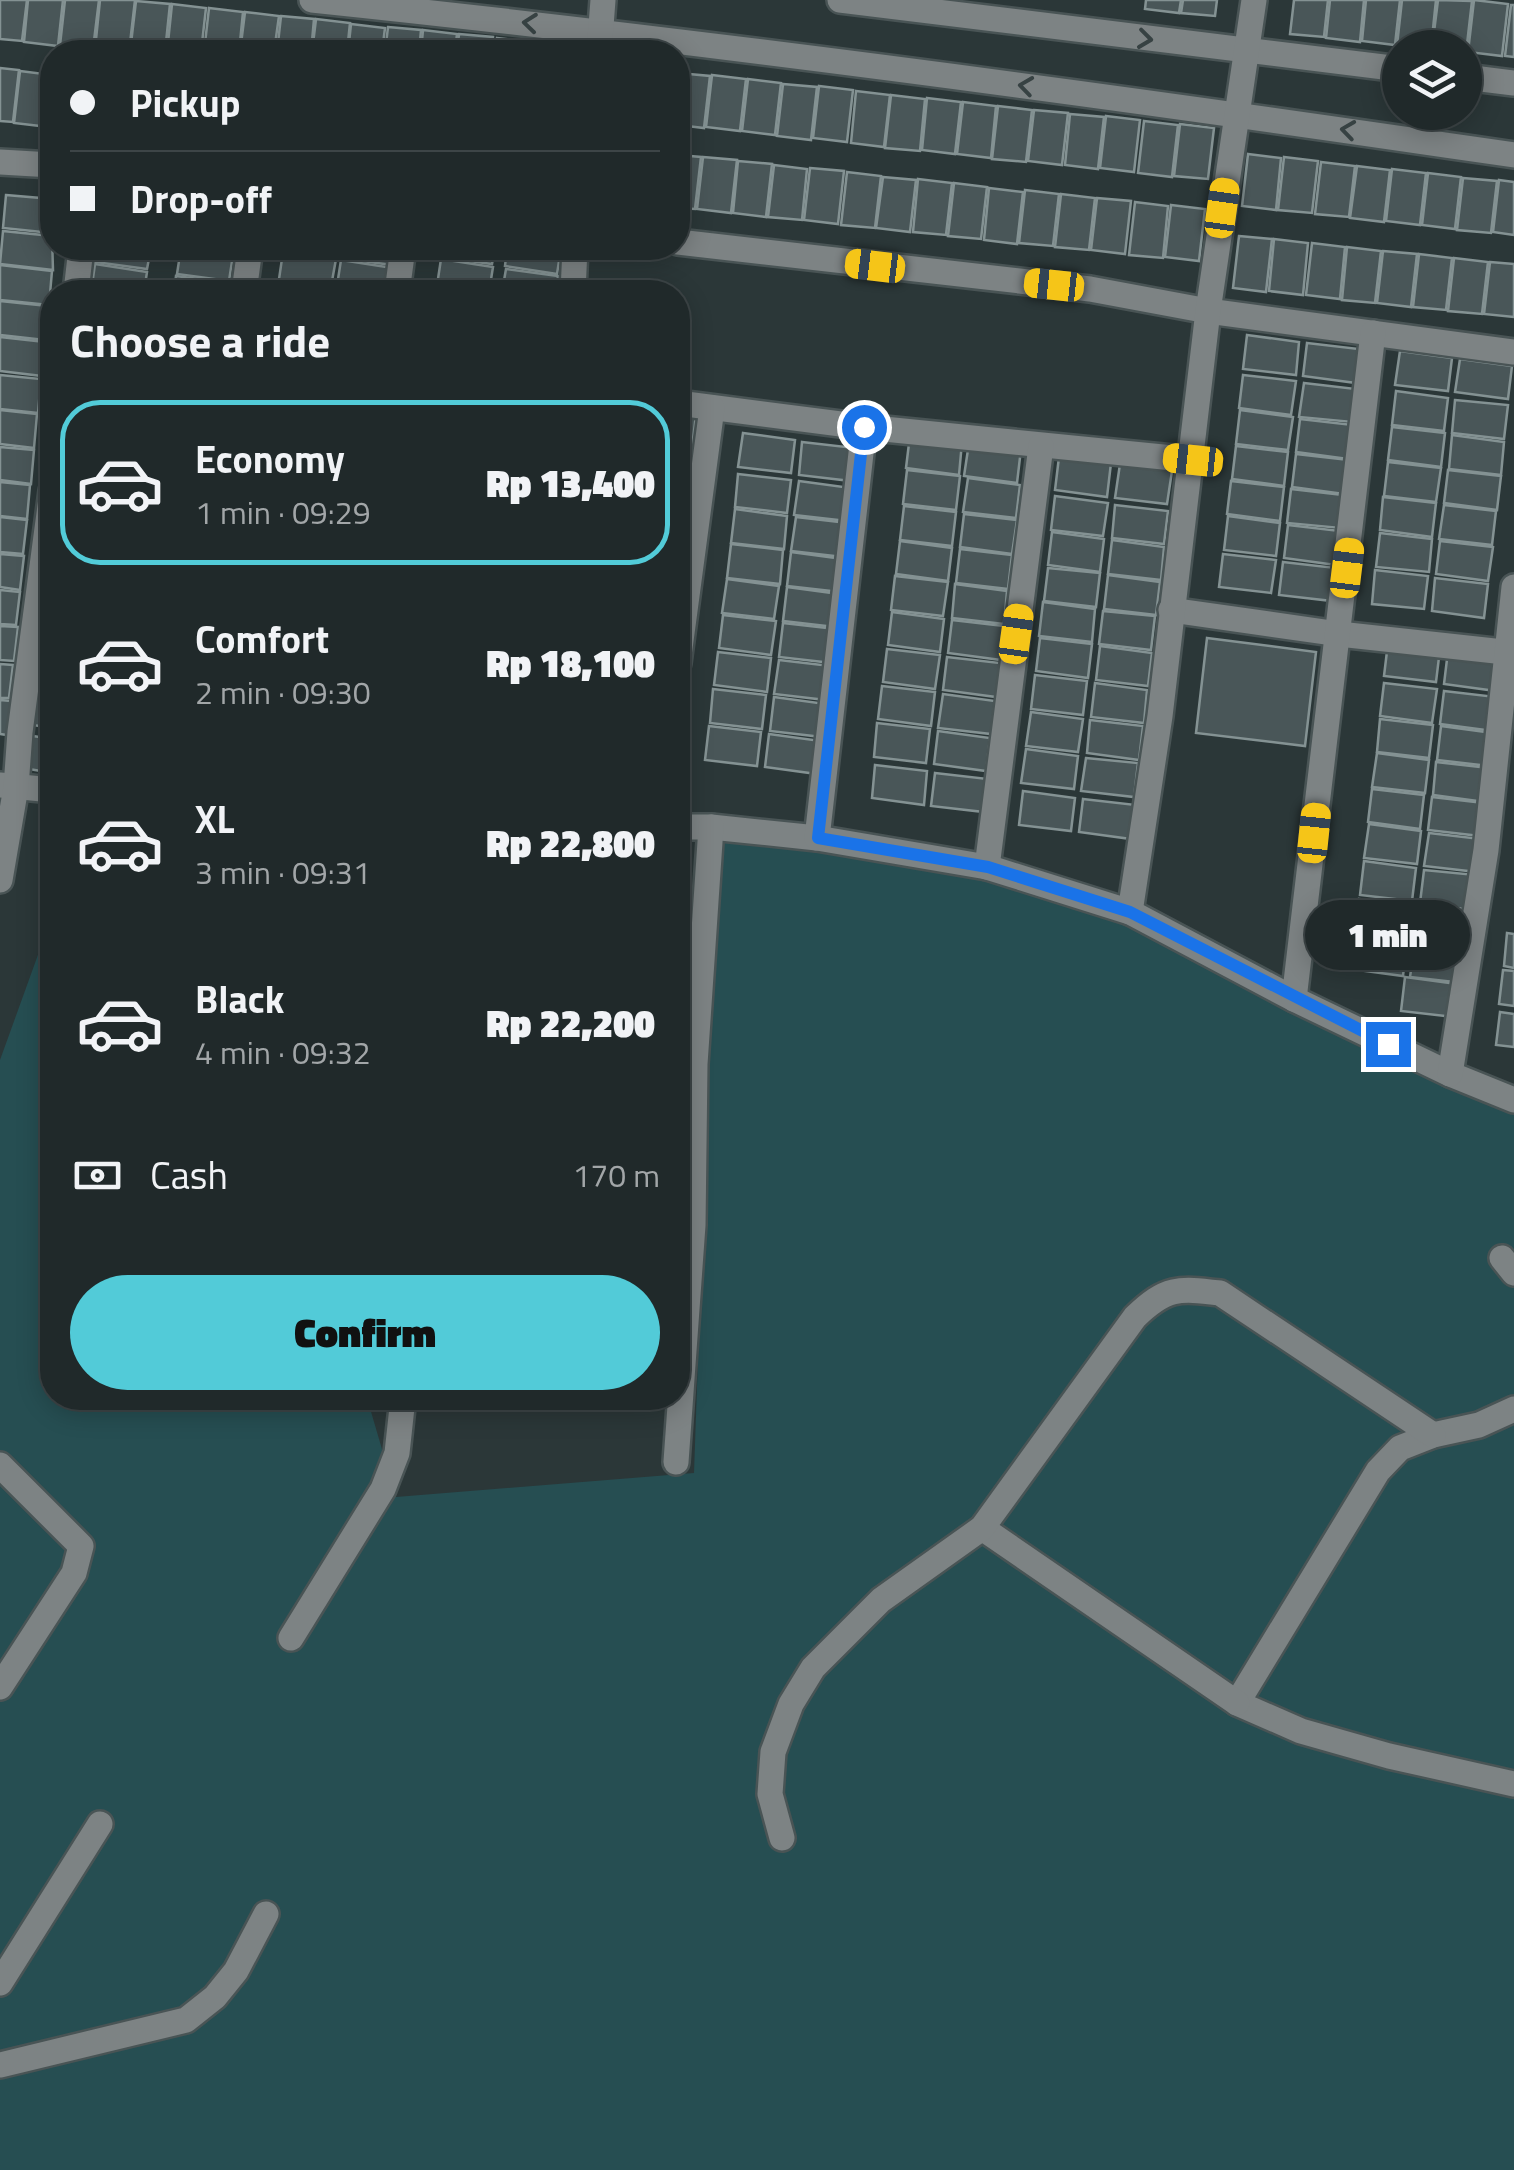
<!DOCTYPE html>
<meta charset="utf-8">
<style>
:root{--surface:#20292a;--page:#2d3536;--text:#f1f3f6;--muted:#a2a6a8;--line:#3d4547;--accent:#52cbd8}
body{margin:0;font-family:"Titillium Web",sans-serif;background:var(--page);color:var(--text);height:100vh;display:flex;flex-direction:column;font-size:38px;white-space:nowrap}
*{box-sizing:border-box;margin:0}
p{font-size:32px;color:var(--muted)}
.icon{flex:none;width:55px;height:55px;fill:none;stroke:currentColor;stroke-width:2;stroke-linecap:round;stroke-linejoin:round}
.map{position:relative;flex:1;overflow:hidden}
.side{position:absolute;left:40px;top:280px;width:650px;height:1130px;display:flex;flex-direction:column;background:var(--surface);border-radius:40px;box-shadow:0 5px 25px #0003,0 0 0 2px var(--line)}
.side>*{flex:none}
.top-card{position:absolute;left:40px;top:40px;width:650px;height:220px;border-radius:40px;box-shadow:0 5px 25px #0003,0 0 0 2px var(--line);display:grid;align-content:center;height:220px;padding:0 30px;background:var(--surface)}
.controls{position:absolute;left:1382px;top:30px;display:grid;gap:20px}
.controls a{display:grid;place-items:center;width:100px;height:100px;border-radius:50%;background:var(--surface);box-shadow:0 5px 25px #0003,0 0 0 2px var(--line);font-size:50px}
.end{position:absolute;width:45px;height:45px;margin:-22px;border:12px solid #1a73e8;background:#fff;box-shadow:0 0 0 5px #fff}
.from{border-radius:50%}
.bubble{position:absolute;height:70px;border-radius:35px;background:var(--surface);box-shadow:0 5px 25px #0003,0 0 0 2px var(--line);font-size:32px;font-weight:800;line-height:70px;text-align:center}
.car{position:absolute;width:30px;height:60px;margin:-30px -15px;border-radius:12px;box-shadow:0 0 8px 2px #0007;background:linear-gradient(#f5c518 24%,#345 0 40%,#f5c518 0 76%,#345 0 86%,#f5c518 0)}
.top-card b{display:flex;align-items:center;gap:35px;height:95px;font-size:38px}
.top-card b+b{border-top:2px solid var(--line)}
.top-card i{width:25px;height:25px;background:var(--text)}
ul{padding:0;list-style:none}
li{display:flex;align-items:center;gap:30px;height:165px;margin:0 20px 15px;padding:0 10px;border:5px solid transparent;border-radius:40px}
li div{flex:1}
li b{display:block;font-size:38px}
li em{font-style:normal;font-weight:800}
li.current{border-color:var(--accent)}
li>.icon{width:90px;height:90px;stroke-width:1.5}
h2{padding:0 30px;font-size:45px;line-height:120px}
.pay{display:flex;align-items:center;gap:25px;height:110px;padding:0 30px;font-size:38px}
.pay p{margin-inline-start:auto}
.button{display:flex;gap:20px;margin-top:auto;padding:20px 30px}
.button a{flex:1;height:115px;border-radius:60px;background:var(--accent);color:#111;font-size:40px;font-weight:800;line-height:115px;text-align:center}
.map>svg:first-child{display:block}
</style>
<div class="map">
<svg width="1514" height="2170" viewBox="0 0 1514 2170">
<rect width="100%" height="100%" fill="#2b3738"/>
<polygon fill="#264e52" points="716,839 1067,878 1514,1094 1514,2170 0,2170 0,1060 52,916 52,1398 367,1398 396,1497 694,1473"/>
<g fill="#495658" stroke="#849293" stroke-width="2.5">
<polygon points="0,0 27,0 22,41 0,39"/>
<polygon points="28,0 63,0 58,46 24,42"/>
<polygon points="65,0 99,0 93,49 60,45"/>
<polygon points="100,0 135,0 129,52 95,49"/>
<polygon points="1146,0 1181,0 1179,13 1145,9"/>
<polygon points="1183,0 1217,0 1215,16 1181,13"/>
<polygon points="1294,0 1328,0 1324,37 1290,34"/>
<polygon points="1330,0 1364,0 1360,42 1326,38"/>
<polygon points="1366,0 1400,0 1395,45 1362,41"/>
<polygon points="1402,0 1436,0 1431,48 1397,45"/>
<polygon points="1438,0 1472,1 1466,53 1465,48 1432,48"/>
<polygon points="1474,0 1508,4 1502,56 1468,52"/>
<polygon points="136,1 170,4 165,52 130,52"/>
<polygon points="172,4 206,8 201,52 167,52"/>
<polygon points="1511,5 1514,5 1514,57 1505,56"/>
<polygon points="209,8 243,12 239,52 204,52"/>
<polygon points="245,12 279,16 274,52 240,52"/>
<polygon points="281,16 314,19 311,52 277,52"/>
<polygon points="316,19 350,23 347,52 312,52"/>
<polygon points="351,24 385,28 382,52 348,52"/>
<polygon points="388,27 421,30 419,52 385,52"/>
<polygon points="423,30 457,34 455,52 421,52"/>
<polygon points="459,34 493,37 491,52 457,52"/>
<polygon points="497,38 531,42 530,52 495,52"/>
<polygon points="533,41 567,45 566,52 532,52"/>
<polygon points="0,68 19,70 13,122 0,121"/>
<polygon points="20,71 52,75 49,127 14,123"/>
<polygon points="678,73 710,76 704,128 678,125"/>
<polygon points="712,75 746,79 740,131 706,127"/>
<polygon points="748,79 781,83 775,135 742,131"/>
<polygon points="783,84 817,87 811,140 777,136"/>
<polygon points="819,86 853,90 847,142 813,138"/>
<polygon points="856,91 890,95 884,147 851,143"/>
<polygon points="891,95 925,99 920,151 885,148"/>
<polygon points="927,98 961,102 955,154 922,150"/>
<polygon points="963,102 996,106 991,158 957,154"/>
<polygon points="998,106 1032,110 1026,162 992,159"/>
<polygon points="1034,110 1068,113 1062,165 1028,161"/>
<polygon points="1070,114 1104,117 1098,169 1065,165"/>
<polygon points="1106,116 1140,120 1134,172 1100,168"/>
<polygon points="1144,121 1178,125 1172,177 1138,173"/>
<polygon points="1180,124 1214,128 1208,179 1174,176"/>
<polygon points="1248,154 1281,158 1276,210 1242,206"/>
<polygon points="678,155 701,157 695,209 678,208"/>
<polygon points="703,157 737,160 731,213 697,209"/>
<polygon points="1284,157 1318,161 1312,213 1278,210"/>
<polygon points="738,161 772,164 766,217 733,213"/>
<polygon points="1321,162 1355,166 1349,217 1315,214"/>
<polygon points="774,165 807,169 802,220 768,217"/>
<polygon points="1357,166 1390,170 1384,222 1350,218"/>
<polygon points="810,168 844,171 838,224 804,220"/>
<polygon points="1392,169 1426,173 1420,225 1386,221"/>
<polygon points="847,172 881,176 875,228 841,225"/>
<polygon points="1428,173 1461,177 1455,229 1422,225"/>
<polygon points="883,177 916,180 910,232 876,228"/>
<polygon points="1463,178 1497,181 1491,233 1457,230"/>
<polygon points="918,179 952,183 946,235 913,232"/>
<polygon points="1499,180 1514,182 1514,235 1493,232"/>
<polygon points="954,183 987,187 981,239 948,236"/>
<polygon points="989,188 1023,192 1017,244 984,240"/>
<polygon points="1025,190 1059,194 1053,246 1019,243"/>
<polygon points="1061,194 1095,198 1089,250 1055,247"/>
<polygon points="6,195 52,199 52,233 3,228"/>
<polygon points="1097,198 1131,201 1125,254 1091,250"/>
<polygon points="1135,202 1168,206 1163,258 1129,255"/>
<polygon points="1171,205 1205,209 1199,261 1165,257"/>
<polygon points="3,231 52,236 53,270 0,264"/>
<polygon points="1239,236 1272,239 1266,292 1233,288"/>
<polygon points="1274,239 1308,243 1303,295 1269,291"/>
<polygon points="1312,243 1345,247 1340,299 1306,295"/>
<polygon points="1347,247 1381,251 1375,303 1342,300"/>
<polygon points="97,248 151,248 147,269 95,262"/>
<polygon points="181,248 234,248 229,281 177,274"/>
<polygon points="282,248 336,248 334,257"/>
<polygon points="341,248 395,248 392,265 340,258"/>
<polygon points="442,248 495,248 492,264 440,257"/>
<polygon points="507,248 561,248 557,274 505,266"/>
<polygon points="1383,251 1417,254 1411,307 1377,303"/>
<polygon points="283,252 336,259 330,292 278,286"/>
<polygon points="1419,254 1452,258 1446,310 1413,307"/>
<polygon points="1454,258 1488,262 1482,314 1448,311"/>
<polygon points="441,259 493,267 489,292 436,292"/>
<polygon points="341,260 393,268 389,292 336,292"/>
<polygon points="1490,262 1514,264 1514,317 1484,314"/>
<polygon points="95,264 147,272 144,292 91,292"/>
<polygon points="0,265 52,271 49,305 0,300"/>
<polygon points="506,269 558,276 555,292 502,292"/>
<polygon points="176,276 229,283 228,292 174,292"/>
<polygon points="0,301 48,306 45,340 0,335"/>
<polygon points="1247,335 1299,342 1296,375 1243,369"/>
<polygon points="0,337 45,342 42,376 0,371"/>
<polygon points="1307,343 1359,349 1356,383 1303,376"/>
<polygon points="1400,351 1452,358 1448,391 1395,385"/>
<polygon points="1460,359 1512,366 1508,399 1455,392"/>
<polygon points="0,375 41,379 38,413 0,409"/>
<polygon points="1243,375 1296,381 1291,415 1239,408"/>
<polygon points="1304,383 1356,389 1352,422 1299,417"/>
<polygon points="1396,391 1448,398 1444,431 1392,425"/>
<polygon points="1455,400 1508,405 1504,439 1452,433"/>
<polygon points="0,410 37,414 34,448 0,444"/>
<polygon points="1240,410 1293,417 1288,450 1236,444"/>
<polygon points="678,412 696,414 692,448 678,446"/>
<polygon points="1300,419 1353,425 1348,459 1296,452"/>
<polygon points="1392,427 1445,433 1441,467 1388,460"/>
<polygon points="743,433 795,440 791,473 738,467"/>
<polygon points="910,435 962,442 959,475 906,468"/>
<polygon points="1452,435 1504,442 1501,475 1449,469"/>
<polygon points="802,442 855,448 851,481 799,475"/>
<polygon points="969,443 1021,449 1017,483 964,476"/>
<polygon points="1236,446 1288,452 1284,486 1232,479"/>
<polygon points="0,447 34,450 31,484 0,480"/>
<polygon points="678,452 692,454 688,488 678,486"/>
<polygon points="1296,454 1349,460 1344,494 1292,487"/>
<polygon points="1059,457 1111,463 1107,497 1055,490"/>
<polygon points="1388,462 1441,468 1436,502 1384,496"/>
<polygon points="1120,464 1172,471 1167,504 1115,498"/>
<polygon points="907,470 960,476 956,510 903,504"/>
<polygon points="1448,470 1501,476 1497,510 1444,503"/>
<polygon points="738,474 791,480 787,513 735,507"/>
<polygon points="968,478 1020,485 1016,518 963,512"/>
<polygon points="799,481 851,488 847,521 794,515"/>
<polygon points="1231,481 1284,487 1280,521 1227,514"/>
<polygon points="0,482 30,485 27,519 0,516"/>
<polygon points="678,488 689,490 685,523 678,522"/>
<polygon points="1291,489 1343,495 1340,528 1287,523"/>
<polygon points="1055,496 1108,503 1103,536 1051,530"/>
<polygon points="1383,497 1436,503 1432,537 1380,530"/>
<polygon points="1115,505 1168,511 1164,544 1112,538"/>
<polygon points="1444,505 1496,511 1492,545 1439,539"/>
<polygon points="904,506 956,512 952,546 900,540"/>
<polygon points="735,509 787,516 784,549 731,543"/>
<polygon points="964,514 1017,520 1012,554 960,547"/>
<polygon points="1228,516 1280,523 1276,556 1224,550"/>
<polygon points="0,517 27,520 23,554 0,552"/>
<polygon points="796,517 848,523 843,557 791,551"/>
<polygon points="1288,525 1340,531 1336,565 1284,558"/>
<polygon points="1052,532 1104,539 1100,572 1048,565"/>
<polygon points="1380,533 1432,539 1429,572 1376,567"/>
<polygon points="1112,540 1164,547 1161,580 1108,574"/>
<polygon points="900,541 952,548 948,581 896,574"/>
<polygon points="1440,541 1493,547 1488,581 1436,574"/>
<polygon points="731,544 783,550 780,584 727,578"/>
<polygon points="960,549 1012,555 1008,589 956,583"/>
<polygon points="791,552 843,559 840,592 787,586"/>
<polygon points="0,554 24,556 20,590 0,587"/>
<polygon points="1223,554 1276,560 1271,593 1219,587"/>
<polygon points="1283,562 1336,568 1332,601 1279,595"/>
<polygon points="1048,568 1100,573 1096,607 1044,601"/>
<polygon points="1375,570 1428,576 1424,609 1372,604"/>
<polygon points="1108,575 1160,582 1156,615 1104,609"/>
<polygon points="895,576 948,582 943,616 891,610"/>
<polygon points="1435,578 1488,584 1484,618 1432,611"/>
<polygon points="727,579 779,586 774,619 722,613"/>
<polygon points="955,584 1007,591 1004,624 952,618"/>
<polygon points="787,587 839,594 835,627 783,621"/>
<polygon points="0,590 20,592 16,625 0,624"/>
<polygon points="1043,602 1095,609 1092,642 1039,636"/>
<polygon points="1103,611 1155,616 1151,650 1099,644"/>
<polygon points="892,612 944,619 940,652 888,645"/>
<polygon points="723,615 776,621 771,655 719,648"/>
<polygon points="952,620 1004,626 1001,660 948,653"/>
<polygon points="783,623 836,629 832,663 779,657"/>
<polygon points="0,626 18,627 14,661 0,660"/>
<polygon points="1040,638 1092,644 1088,678 1036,671"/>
<polygon points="1207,638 1316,652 1305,746 1196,733"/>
<polygon points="1388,643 1440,649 1436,682 1384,676"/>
<polygon points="1100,646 1152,653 1148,686 1096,680"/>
<polygon points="887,649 940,655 935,689 883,682"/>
<polygon points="1448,651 1501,657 1496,691 1444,684"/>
<polygon points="718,652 771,658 767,692 714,685"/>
<polygon points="42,656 52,658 52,692 37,690"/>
<polygon points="947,657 1000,663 996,697 943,690"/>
<polygon points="779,660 831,666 826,700 774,694"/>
<polygon points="0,664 13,665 9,698 0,698"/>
<polygon points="1035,675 1087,681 1083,715 1031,709"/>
<polygon points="1095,683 1147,690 1144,723 1091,717"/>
<polygon points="1384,683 1437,689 1432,723 1380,716"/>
<polygon points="882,686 935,692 931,726 878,719"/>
<polygon points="713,689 766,695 762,729 710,723"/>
<polygon points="1444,691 1496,697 1493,731 1440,724"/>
<polygon points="37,692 52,694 52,728 33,725"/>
<polygon points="943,694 995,701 991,734 938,728"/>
<polygon points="774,697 826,704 822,737 770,731"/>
<polygon points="0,700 11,701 7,735 0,734"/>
<polygon points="1031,712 1083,719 1078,752 1026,746"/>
<polygon points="1380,719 1433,725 1429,758 1377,752"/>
<polygon points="1090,720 1143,726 1139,760 1087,753"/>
<polygon points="877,723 930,729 926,763 874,757"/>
<polygon points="709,726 761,732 757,766 705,760"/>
<polygon points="1441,726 1493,733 1489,766 1437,760"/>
<polygon points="938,731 990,738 986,771 934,764"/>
<polygon points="769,734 821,741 817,774 765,767"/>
<polygon points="33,736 52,739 52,773 29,769"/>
<polygon points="1026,749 1078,756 1074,789 1021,783"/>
<polygon points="1377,753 1429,760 1425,793 1372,787"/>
<polygon points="1086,758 1138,763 1134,797 1081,791"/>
<polygon points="1436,762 1489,768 1485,802 1433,795"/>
<polygon points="875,765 927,771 924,805 872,798"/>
<polygon points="935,773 988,779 984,812 931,806"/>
<polygon points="1372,789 1424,795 1420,829 1368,822"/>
<polygon points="1023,791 1075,798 1071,831 1019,825"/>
<polygon points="1432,797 1484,803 1480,836 1428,830"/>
<polygon points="1083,799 1136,805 1131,839 1079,832"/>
<polygon points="1369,824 1421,831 1417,864 1364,858"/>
<polygon points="1429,833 1481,839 1477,872 1424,866"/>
<polygon points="1364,861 1416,868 1412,901 1360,895"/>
<polygon points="1424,870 1476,875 1472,910 1420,903"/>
<polygon points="1359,899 1412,905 1407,939 1355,932"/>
<polygon points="1419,907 1471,913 1468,946 1415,940"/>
<polygon points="1507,933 1514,934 1514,968 1504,966"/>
<polygon points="1354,936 1407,941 1403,976 1350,969"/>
<polygon points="1415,943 1467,950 1463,983 1410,977"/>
<polygon points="1503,970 1514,971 1514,1006 1499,1004"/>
<polygon points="1405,977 1457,984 1454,1017 1401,1011"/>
<polygon points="1500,1012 1514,1014 1514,1047 1496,1045"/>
</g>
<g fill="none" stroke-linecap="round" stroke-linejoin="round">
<g stroke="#495455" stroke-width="30">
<g id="minor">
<path d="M312,0C714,42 1114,96 1514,155"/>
<polyline points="840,0 1400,69"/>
<polyline points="599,52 603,0"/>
<polyline points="1465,77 1514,83"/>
<polyline points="0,162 52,165"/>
<polyline points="678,242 1090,289 1208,311 1514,352"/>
<polyline points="76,292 81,248"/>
<polyline points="244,292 250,248"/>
<polyline points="397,292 403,248"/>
<polyline points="573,292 575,248"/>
<polyline points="678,403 864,427 1193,460"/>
<polyline points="1171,610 1339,634 1514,653"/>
<polyline points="678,663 712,408"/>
<polyline points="0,785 52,790"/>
<polyline points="678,827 711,827 817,838 987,867 1130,912 1294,999 1450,1074 1514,1100"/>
<polyline points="817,838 864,427"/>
<polyline points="987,867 1041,446"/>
<polyline points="0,880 16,787 20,732 52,491"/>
<polyline points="1130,912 1160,716 1208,311 1254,0"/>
<polyline points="1294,999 1373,333"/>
<polyline points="1450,1074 1486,850 1514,587"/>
<polyline points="1502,1258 1514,1273"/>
<polyline points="1514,1409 1479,1425 1433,1435 1400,1448 1378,1471 1237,1703 1301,1731 1389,1756 1514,1784"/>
<polyline points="676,1462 693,1225 695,1064 711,827"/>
<polyline points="0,1465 81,1546 74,1573 0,1687"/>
<polyline points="982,1528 1237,1703"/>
<polyline points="291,1638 383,1489 397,1453 403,1398"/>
<path d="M782,1838L770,1794L773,1752L791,1704L813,1668L881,1600L982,1528L1135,1317C1166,1287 1178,1288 1220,1293L1433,1435"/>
<polyline points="0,1983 100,1824"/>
<polyline points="0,2065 186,2020 215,1997 236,1971 266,1914"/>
</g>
</g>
<use href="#minor" stroke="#7d8384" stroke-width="25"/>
</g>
<defs><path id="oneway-chevron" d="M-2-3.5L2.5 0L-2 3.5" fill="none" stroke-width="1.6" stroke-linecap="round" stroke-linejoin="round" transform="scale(2.5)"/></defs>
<g stroke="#374243">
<use href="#oneway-chevron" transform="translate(530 23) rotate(-174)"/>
<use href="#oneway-chevron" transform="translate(1145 39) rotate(7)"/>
<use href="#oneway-chevron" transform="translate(1026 86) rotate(-172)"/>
<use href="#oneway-chevron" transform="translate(1348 130) rotate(-172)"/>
</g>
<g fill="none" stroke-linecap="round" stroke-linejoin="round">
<polyline stroke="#1a73e8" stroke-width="12" points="864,427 818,838 988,867 1130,912 1388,1044"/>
</g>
</svg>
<div class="controls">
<a><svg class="icon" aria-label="layers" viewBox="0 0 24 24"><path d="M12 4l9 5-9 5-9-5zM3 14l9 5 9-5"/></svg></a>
</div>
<i class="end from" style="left:864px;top:427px"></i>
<i class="end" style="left:1388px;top:1044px"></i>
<div class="bubble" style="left:1305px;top:900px;width:165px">1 min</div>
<i class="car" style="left:1222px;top:208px;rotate:8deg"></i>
<i class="car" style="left:875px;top:266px;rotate:277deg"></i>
<i class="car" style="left:1054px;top:285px;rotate:276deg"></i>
<i class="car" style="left:1193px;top:460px;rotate:276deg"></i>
<i class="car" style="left:1347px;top:568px;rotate:7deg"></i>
<i class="car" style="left:1016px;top:634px;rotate:8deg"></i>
<i class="car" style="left:1314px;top:833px;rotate:6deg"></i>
<div class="top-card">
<b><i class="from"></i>Pickup</b>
<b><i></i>Drop-off</b>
</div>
<section class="side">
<h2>Choose a ride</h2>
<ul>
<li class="current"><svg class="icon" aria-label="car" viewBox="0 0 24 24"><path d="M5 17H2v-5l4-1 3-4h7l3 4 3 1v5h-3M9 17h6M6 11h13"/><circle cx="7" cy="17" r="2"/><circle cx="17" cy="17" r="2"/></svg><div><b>Economy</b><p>1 min · 09:29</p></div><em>Rp 13,400</em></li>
<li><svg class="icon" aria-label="car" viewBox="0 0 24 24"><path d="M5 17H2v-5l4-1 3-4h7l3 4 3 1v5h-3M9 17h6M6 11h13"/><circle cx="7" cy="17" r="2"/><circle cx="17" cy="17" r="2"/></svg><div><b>Comfort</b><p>2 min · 09:30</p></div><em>Rp 18,100</em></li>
<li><svg class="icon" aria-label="car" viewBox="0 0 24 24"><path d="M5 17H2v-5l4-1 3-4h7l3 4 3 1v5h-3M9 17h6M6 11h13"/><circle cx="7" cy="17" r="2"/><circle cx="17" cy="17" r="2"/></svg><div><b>XL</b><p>3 min · 09:31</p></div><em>Rp 22,800</em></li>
<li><svg class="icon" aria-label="car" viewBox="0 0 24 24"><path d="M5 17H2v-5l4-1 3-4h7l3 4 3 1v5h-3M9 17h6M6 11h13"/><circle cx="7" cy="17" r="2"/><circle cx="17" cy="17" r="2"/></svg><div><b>Black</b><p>4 min · 09:32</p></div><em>Rp 22,200</em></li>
</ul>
<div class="pay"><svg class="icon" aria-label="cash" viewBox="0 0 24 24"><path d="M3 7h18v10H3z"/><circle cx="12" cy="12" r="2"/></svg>Cash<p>170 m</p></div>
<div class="button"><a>Confirm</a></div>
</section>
</div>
